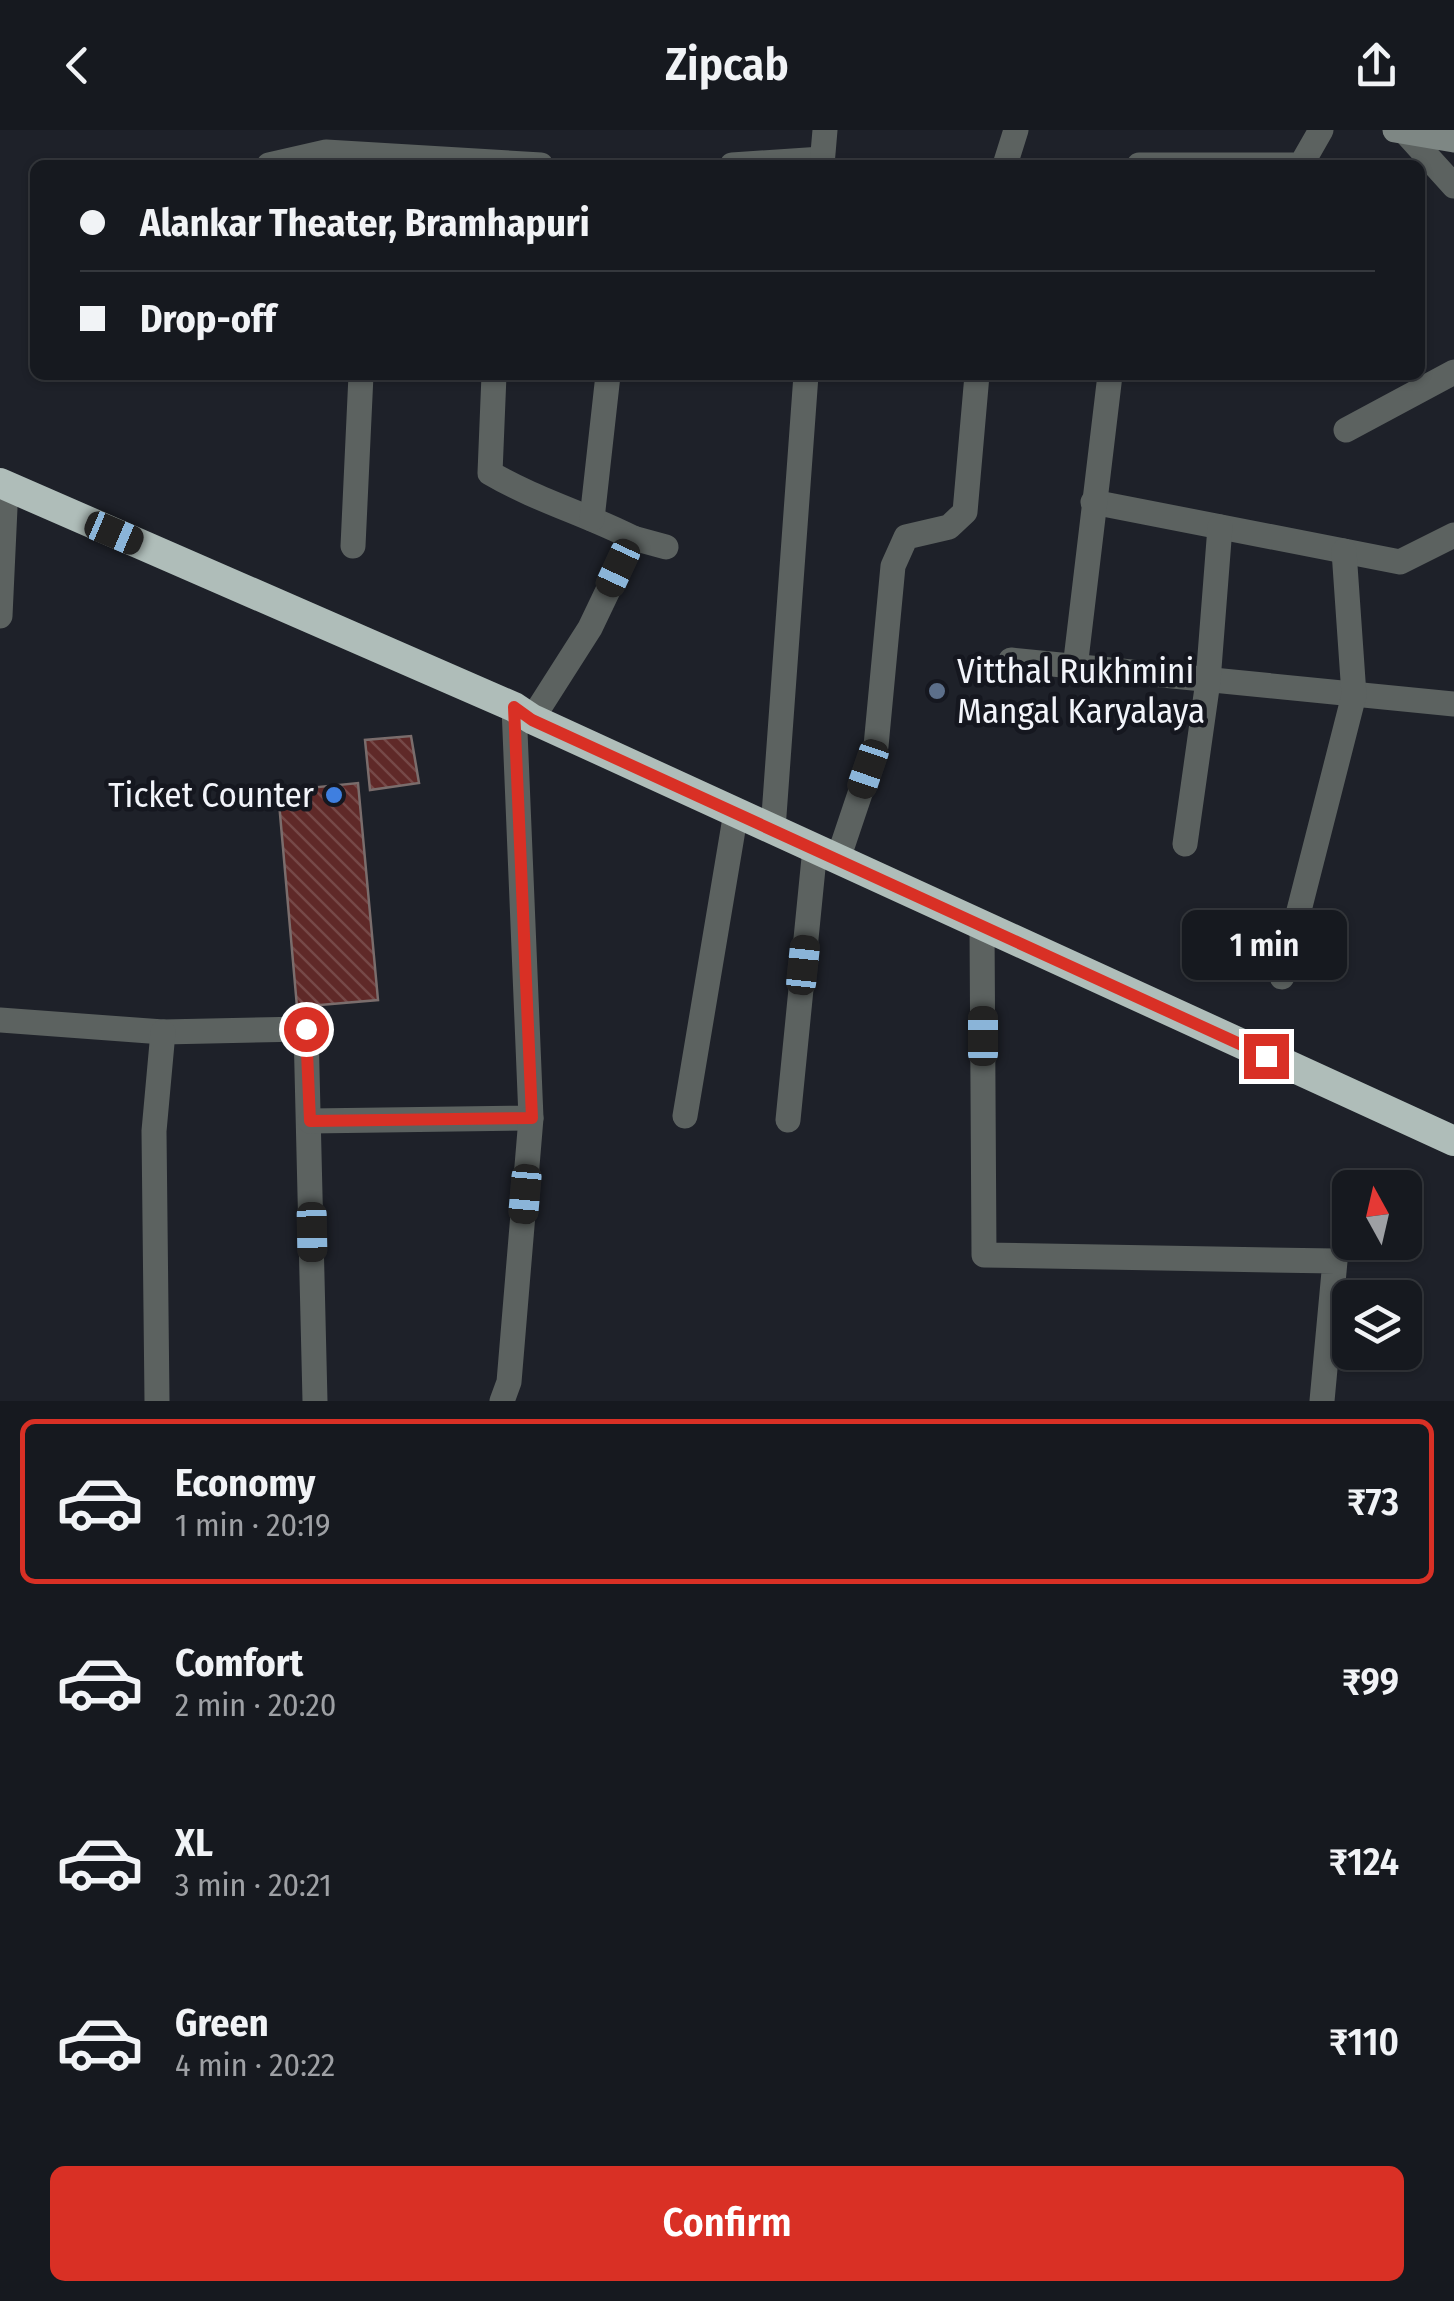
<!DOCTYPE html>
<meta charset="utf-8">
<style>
:root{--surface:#16191f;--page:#23262c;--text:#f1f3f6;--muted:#9ea0a4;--line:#35383d;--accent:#d93025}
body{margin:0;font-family:"Fira Sans Condensed",sans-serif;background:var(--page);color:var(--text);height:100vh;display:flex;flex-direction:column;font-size:38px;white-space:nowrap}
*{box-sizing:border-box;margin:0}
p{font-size:32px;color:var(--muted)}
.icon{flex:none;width:55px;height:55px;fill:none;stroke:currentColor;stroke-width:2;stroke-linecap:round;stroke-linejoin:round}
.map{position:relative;height:1271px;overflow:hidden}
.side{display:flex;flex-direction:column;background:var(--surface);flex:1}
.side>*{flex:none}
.banner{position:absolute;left:30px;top:30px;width:1395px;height:220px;border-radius:15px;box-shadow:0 2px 8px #0004,0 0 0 2px var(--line);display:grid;align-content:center;height:220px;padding:0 50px;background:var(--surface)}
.needle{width:65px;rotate:352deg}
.tools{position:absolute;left:1332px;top:1040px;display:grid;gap:20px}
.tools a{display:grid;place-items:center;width:90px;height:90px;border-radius:15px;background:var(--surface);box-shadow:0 2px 8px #0004,0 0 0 2px var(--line);font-size:50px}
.end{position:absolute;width:45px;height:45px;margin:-22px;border:12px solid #d93025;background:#fff;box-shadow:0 0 0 5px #fff}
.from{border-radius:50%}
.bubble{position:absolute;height:70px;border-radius:15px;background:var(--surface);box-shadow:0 2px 8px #0004,0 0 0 2px var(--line);font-size:32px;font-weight:600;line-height:70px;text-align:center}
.car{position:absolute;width:30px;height:60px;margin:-30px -15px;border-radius:12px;box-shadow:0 0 8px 2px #0007;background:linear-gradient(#222 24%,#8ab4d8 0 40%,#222 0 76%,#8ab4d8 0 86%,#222 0)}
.banner b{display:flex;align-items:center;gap:35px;height:95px;font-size:38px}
.banner b+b{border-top:2px solid var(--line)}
.banner i{width:25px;height:25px;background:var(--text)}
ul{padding:18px 0 0;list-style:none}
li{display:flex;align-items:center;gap:30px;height:165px;margin:0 20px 15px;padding:0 30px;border:5px solid transparent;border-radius:15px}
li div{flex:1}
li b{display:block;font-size:38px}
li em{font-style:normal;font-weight:600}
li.selected{border-color:var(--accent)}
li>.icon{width:90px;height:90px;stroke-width:1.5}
.primary-button{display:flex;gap:20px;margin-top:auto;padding:20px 50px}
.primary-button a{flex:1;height:115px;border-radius:15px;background:var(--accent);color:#fff;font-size:40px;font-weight:600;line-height:115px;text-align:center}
header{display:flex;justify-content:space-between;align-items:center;height:130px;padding:0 50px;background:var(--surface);font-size:45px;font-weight:600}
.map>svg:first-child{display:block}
</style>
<header><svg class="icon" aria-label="back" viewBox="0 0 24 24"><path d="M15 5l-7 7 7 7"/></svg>Zipcab<svg class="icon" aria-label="share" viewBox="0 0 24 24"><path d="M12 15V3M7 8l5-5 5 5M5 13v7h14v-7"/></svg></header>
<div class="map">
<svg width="1454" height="1271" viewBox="0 0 1454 1271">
<defs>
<pattern id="building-back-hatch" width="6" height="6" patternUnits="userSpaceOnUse" patternTransform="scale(2.5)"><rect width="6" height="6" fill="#5f2928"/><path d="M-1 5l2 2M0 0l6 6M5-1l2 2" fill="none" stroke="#764948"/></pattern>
</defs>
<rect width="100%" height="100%" fill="#1e2129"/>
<g fill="url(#building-back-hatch)" stroke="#7a6d6c" stroke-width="2.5">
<polygon points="411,606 419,653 370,660 365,610"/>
<polygon points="358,653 378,870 297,877 278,661"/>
</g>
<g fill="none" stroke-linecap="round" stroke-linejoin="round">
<g stroke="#5c6260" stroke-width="25">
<polyline points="1407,4 1454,56"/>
<polyline points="269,35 326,22 541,35"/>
<polyline points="732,35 822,29"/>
<polyline points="822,35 825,0"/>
<polyline points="1005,35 1016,0"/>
<polyline points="1139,35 1301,35 1321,0"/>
<path d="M494,245L490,343C536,370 586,384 633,408L590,498L532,589"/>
<polyline points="1346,300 1454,242"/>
<polyline points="1093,372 1400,432 1454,405"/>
<polyline points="592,389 608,245"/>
<polyline points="633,408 666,417"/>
<polyline points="353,416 361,245"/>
<polyline points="0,486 6,356"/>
<polyline points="1011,530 1454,574"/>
<polyline points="1075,538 1110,245"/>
<polyline points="773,699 806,245"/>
<polyline points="1185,714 1208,551 1220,397"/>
<polyline points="838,729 876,616 893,436 906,407 949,397 965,382 977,245"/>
<polyline points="982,796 984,1125 1335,1131 1322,1271"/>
<polyline points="1282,847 1354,565 1344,421"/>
<polyline points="0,890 163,902 306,899 315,1271"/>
<polyline points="685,986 736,682"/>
<polyline points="788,990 815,718"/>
<polyline points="310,991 531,988 514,577"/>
<polyline points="157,1271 154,1001 163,902"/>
<polyline points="502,1271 509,1252 531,988"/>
</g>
<polyline stroke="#7e8784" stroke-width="25" points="1395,0 1454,10"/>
<polyline stroke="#afbdb9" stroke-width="30" points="0,353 514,577 532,589 1454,1011"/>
</g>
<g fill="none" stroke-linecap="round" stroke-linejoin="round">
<polyline stroke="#d93025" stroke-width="12" points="306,899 310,991 532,988 514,577 532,590 1266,926"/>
</g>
<circle fill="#5c6f8a" stroke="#15171f" stroke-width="4" cx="937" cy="561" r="10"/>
<circle fill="#3f7fe0" stroke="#15171f" stroke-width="4" cx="334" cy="665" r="10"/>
<g text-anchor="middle" stroke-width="9" stroke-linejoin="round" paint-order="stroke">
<g font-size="35" fill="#f2f4fa" stroke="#15171f" text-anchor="start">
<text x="957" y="553">Vitthal Rukhmini<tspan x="957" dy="40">Mangal Karyalaya</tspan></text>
<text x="314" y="677" text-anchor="end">Ticket Counter</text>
</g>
</g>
</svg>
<div class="tools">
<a><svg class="needle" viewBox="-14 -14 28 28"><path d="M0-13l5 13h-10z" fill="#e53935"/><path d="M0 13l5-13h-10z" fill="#9ea0a4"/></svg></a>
<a><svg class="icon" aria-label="layers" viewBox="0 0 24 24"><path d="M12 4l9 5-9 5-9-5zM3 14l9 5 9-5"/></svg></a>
</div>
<i class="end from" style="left:306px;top:899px"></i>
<i class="end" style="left:1266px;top:926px"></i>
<div class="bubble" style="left:1182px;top:780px;width:165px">1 min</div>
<i class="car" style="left:114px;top:403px;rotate:113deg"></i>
<i class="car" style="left:618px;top:438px;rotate:205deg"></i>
<i class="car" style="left:868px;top:639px;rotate:199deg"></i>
<i class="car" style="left:803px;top:835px;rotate:6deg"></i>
<i class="car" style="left:983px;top:906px;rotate:0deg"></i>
<i class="car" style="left:525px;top:1064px;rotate:185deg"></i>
<i class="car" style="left:312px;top:1102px;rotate:179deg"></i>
<div class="banner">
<b><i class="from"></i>Alankar Theater, Bramhapuri</b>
<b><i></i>Drop-off</b>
</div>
</div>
<section class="side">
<ul>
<li class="selected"><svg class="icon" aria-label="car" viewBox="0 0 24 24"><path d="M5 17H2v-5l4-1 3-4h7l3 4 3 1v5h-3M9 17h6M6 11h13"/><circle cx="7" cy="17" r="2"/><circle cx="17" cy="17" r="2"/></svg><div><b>Economy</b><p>1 min · 20:19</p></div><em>₹73</em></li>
<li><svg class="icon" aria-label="car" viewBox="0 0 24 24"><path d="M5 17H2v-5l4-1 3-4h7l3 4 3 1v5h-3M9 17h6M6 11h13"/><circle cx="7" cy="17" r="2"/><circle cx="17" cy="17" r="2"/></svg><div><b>Comfort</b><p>2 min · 20:20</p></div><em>₹99</em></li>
<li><svg class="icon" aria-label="car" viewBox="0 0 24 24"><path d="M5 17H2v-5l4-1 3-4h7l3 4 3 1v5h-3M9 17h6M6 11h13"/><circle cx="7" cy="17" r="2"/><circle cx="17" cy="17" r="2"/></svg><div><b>XL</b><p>3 min · 20:21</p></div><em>₹124</em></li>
<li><svg class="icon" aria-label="car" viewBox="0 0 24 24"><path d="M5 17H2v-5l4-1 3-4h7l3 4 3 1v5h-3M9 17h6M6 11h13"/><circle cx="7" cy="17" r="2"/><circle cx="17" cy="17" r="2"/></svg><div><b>Green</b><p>4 min · 20:22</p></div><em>₹110</em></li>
</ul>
<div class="primary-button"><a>Confirm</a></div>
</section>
